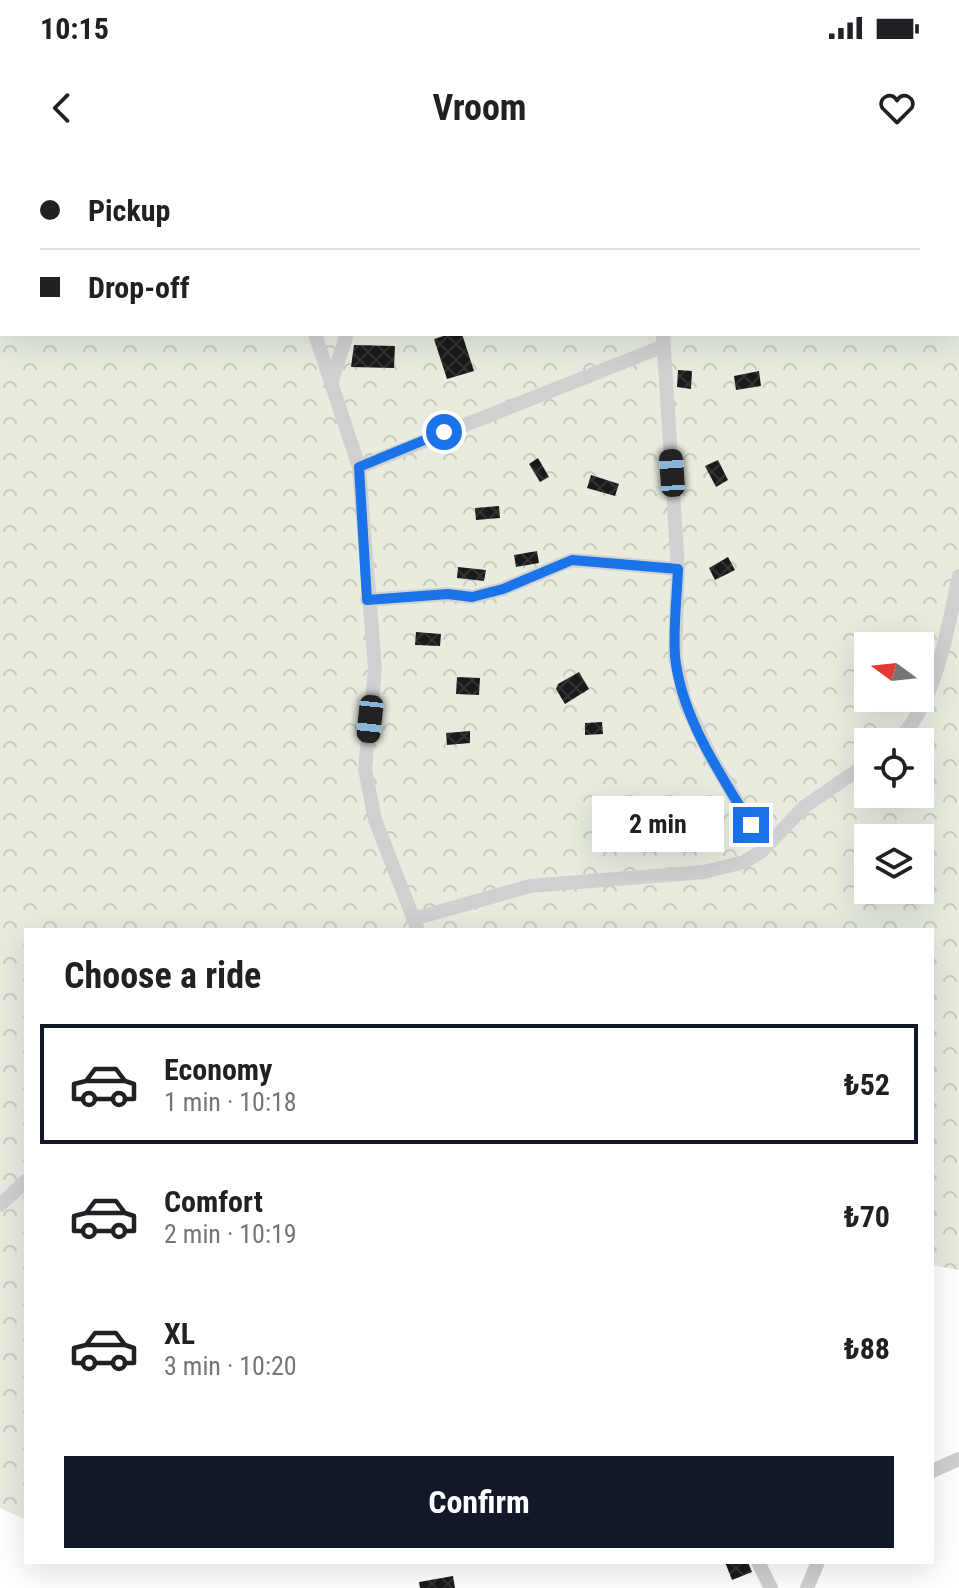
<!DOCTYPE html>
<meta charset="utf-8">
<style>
:root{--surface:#fff;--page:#f2f2f2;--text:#202124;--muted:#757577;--line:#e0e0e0;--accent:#111827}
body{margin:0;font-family:"Roboto Condensed",sans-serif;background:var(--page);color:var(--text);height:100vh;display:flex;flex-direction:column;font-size:30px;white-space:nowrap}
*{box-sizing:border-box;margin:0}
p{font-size:26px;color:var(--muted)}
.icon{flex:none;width:44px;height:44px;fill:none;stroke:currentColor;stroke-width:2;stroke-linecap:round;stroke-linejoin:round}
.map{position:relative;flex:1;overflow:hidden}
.sheet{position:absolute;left:24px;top:768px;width:910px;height:636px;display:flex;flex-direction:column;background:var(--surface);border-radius:0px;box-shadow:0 8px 32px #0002}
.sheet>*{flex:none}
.hud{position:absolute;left:0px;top:0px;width:960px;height:176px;box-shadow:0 8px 32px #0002;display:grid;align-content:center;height:176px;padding:0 40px;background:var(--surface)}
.needle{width:52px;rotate:285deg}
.buttons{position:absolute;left:854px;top:472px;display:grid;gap:16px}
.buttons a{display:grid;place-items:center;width:80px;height:80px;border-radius:0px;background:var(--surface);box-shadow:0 8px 32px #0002;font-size:40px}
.end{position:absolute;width:36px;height:36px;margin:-18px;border:10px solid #1a73e8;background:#fff;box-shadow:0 0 0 4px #fff}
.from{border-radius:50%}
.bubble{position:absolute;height:56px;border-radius:0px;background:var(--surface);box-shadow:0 8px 32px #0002;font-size:26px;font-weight:700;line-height:56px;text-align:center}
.car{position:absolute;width:24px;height:48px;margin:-24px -12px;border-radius:10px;box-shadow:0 0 6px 2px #0007;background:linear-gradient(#222 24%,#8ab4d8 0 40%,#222 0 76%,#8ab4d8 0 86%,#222 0)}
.hud b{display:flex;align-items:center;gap:28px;height:76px;font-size:30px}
.hud b+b{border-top:2px solid var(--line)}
.hud i{width:20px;height:20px;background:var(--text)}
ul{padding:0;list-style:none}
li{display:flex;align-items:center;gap:24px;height:120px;margin:0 16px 12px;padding:0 24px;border:4px solid transparent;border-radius:0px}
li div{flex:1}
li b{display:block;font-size:30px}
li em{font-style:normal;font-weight:700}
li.selected{border-color:var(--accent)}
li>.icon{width:72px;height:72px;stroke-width:1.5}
h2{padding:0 40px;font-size:36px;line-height:96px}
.primary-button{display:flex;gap:16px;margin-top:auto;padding:16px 40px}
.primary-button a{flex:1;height:92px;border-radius:0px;background:var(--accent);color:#fff;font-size:32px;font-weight:700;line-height:92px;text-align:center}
.status{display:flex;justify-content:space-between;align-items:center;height:56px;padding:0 40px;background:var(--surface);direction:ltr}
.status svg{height:22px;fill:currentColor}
header{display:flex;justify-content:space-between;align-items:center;height:104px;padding:0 40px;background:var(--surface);font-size:36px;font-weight:700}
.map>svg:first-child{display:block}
</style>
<div class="status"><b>10:15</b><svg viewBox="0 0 49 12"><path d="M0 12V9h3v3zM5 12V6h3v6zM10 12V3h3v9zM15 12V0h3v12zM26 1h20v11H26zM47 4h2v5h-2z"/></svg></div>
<header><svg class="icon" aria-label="back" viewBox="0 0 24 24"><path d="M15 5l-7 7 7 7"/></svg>Vroom<svg class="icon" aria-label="heart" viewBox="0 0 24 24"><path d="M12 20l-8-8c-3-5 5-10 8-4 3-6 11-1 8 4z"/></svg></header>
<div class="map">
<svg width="959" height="1428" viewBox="0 0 959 1428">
<defs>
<pattern id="forest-crowns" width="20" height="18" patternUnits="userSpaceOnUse" patternTransform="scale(2)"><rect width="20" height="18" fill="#e7ecdf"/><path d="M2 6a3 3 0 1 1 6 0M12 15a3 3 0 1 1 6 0" fill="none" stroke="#c7cbc0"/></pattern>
<pattern id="building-cross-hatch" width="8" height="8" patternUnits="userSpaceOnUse" patternTransform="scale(2)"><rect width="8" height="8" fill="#1a1a1a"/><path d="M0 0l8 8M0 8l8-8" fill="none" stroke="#333"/></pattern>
</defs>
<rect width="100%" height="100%" fill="#fff"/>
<path fill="url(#forest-crowns)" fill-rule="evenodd" d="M0,0H959V1110L932,1105V770H26V1360L0,1348ZM2,2H958V174H2ZM868,486H920V538H868ZM868,582H920V634H868ZM868,678H920V730H868Z"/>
<g fill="url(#building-cross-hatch)">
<polygon points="450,174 462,174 474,211 447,219 434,179"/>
<polygon points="354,185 395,186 394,208 351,207"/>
<polygon points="678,210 692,211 691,229 677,227"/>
<polygon points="759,211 761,226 736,230 734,216"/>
<polygon points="538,298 549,317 540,322 529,304"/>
<polygon points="718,300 728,320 716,327 705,306"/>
<polygon points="591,315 619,324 615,336 587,328"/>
<polygon points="499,346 500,358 476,360 475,348"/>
<polygon points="537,391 539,403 516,407 514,395"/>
<polygon points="728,397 735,410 715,420 709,408"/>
<polygon points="458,407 486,410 484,421 457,418"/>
<polygon points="416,472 441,474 440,486 415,485"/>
<polygon points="579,512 589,529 565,544 556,529 558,524"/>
<polygon points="457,517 480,518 479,535 456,534"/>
<polygon points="602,562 603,574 585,575 585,563"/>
<polygon points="470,571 470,583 447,585 446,573"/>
<polygon points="725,1402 748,1402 752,1412 732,1420"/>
<polygon points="453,1416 455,1428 420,1428 419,1422"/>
</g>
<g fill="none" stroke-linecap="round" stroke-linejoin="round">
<g stroke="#d0d0d0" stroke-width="14">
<polyline points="247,0 248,2"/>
<polyline points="620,0 621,2"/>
<polyline points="413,2 414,0"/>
<polyline points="315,174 359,307 375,509 365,609 375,660 418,770"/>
<polyline points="663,174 678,409 675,496 685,542 710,595 751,665 770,682"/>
<polyline points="331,223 347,174"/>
<polyline points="359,307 664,186"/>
<polyline points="367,440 448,434 472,437 503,429 572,400 678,409"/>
<path d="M896,582C937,544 947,469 959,416"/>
<polyline points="413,759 530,726 704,712 744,702 762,691 804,647 868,603"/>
<polyline points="0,1045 26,1021"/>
<polyline points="932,1311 959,1299"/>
<polyline points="758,1402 771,1428"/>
<polyline points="807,1428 818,1402"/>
</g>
</g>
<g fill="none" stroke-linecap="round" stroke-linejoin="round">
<path stroke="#1a73e8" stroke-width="10" d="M444,272L359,307L367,440L448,434L472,437L503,429L572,400L678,409C677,437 673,468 675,496C681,557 720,613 751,665"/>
</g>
</svg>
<div class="buttons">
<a><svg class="needle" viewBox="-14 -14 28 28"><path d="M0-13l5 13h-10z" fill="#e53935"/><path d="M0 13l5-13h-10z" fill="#757577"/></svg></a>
<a><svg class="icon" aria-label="locate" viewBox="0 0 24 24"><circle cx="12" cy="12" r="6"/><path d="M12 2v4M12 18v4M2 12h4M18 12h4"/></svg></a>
<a><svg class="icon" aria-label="layers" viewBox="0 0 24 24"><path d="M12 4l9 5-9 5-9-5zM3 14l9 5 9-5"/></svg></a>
</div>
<i class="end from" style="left:444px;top:272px"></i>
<i class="end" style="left:751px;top:665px"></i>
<div class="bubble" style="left:592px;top:636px;width:132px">2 min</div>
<i class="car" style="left:672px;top:313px;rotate:356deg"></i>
<i class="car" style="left:370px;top:559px;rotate:186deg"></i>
<div class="hud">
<b><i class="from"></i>Pickup</b>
<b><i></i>Drop-off</b>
</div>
<section class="sheet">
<h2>Choose a ride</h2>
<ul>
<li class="selected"><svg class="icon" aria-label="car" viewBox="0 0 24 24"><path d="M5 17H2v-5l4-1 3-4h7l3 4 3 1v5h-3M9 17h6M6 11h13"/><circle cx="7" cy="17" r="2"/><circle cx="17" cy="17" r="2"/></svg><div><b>Economy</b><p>1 min · 10:18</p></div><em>₺52</em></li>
<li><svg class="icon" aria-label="car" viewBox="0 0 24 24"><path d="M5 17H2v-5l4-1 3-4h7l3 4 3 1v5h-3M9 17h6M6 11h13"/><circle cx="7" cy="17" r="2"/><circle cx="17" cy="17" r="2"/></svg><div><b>Comfort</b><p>2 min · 10:19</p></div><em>₺70</em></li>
<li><svg class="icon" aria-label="car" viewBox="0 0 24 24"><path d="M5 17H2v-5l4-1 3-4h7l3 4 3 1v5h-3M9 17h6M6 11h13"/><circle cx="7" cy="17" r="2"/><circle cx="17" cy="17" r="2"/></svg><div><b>XL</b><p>3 min · 10:20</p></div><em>₺88</em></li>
</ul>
<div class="primary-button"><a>Confirm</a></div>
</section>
</div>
